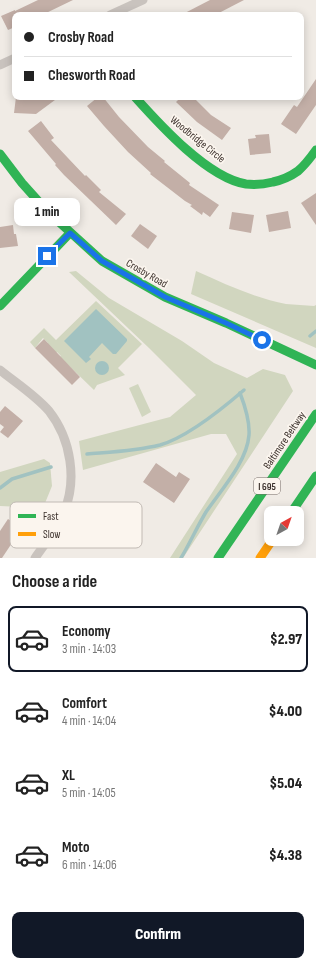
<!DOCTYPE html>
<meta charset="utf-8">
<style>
:root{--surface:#fff;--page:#f6f6f6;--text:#222;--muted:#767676;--line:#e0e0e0;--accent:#111827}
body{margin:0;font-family:"Sofia Sans Condensed",sans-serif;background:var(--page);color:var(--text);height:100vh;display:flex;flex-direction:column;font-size:15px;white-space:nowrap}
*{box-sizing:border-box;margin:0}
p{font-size:13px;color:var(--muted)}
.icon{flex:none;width:22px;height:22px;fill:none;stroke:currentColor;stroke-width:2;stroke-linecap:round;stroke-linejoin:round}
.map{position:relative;height:558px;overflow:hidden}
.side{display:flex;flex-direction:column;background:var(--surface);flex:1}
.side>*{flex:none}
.hud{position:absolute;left:12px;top:12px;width:292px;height:88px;border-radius:8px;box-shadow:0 2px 10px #0003;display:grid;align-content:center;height:88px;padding:0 12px;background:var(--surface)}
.needle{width:26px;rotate:40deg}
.controls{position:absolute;left:264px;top:506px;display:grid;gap:8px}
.controls a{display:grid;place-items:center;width:40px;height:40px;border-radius:8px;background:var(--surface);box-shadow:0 2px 10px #0003;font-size:20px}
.end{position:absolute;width:18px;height:18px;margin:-9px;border:5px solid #1a73e8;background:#fff;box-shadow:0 0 0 2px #fff}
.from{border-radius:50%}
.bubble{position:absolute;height:28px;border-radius:8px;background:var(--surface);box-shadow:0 2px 10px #0003;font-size:13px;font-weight:800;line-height:28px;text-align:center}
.hud b{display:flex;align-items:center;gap:14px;height:38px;font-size:15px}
.hud b+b{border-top:1px solid var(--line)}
.hud i{width:10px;height:10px;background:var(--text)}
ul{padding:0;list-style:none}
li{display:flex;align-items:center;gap:12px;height:66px;margin:0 8px 6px;padding:0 4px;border:2px solid transparent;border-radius:8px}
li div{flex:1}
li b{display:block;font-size:15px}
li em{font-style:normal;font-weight:800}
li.active{border-color:var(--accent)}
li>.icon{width:36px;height:36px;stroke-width:1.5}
h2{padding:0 12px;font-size:18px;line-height:48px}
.button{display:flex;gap:8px;margin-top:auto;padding:8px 12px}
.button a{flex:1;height:46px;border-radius:8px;background:var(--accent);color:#fff;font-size:16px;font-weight:800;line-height:46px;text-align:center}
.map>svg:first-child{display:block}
</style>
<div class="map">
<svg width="316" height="558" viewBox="0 0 316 558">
<rect width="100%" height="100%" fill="#f0ebe5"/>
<g fill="#d1d6bf">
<polygon points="76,271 109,298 182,341 214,363 247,378 263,369 285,375 293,391 183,558 170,558 237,454 226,434 211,434 83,470 79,441 170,417 196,395 149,348 69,272"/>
<path d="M196,271C225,284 255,298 286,304C295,305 305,305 314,306L316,305V348L191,294Z"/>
<polygon points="96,301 142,344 118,368 125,375 97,385 94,390 60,357 61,356 57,352 56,353 47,344 48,343 43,338 35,348 30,342 44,328 56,340"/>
<polygon points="138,384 151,412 142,417 129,388"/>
<polygon points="44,459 50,463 52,486 43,508 0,506 0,472"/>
</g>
<g fill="#a1c2c1">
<polygon points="96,309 127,339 127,341 116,354 113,354 102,343 89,357 91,359 86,363 64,341"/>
<circle cx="102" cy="368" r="7"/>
</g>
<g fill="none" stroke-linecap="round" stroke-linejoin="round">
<g stroke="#a1c2c1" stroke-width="3.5">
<polyline points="310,336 316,331"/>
<path d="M87,454C111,452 136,451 160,445C188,437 222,409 244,390"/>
<polyline points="0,488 12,479 51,467"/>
<path d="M181,558C190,543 197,527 206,512C221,490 247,462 249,435C250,421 245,406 240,393"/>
</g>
</g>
<g fill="#c3afa7">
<polygon points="38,0 73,0 42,15 15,15 15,27 8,30 1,16 15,10 15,11"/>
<polygon points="210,0 244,0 215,15 181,15"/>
<polygon points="316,79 316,105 296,134 281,124 294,105 297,107"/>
<polygon points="16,97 59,97 36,114 14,113"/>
<polygon points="98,97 103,97 119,117 148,147 165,161 164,162 190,183 189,185 219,205 210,217 203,212 202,215 190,206 192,205 185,201 150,174 151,173 128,152 104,126 87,106"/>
<polygon points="181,97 193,97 211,115 231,128 222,140 197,122 176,102"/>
<polygon points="41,121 54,138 51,140 85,176 86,175 101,190 99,192 126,214 116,225 64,175 55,165 56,164 28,131"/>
<polygon points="269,134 271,153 250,155 248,139 256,138 255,135"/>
<polygon points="316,193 316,225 301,203"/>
<polygon points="288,211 291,228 269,232 266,215"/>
<polygon points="232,212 254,215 251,233 229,229"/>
<polygon points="140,224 157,236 148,249 131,236"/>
<polygon points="13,225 14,234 16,234 18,246 0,248 0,227"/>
<polygon points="44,339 80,377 72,385 35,348"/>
<polygon points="5,406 23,421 8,438 0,432 4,427 0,424 0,412"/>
<polygon points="156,463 176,477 179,472 190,479 174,503 143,482"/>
<polygon points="8,519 22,528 2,558 0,558 0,531"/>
</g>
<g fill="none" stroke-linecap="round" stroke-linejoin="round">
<g stroke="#c9c3be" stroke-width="9">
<polyline points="110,15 143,0"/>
<polyline points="0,65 15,58"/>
<path d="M0,370C16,383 35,395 49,411C71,439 78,481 63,514C56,530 45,544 35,558"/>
</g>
<g stroke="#30b455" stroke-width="9">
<path d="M135,97C160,125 208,178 246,184C255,185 265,184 273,182C282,180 291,176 298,171C305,165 311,157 316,150"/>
<polyline points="0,154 22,183 48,212 102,261 165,297 226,323 316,365"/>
<polyline points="0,306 70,233"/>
<polyline points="291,513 316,476"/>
<polyline points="218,558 316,414"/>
</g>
<polyline stroke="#ff9f0a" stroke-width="9" points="260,558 273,539"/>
</g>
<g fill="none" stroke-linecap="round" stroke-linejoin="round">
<polyline stroke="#1a73e8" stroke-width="5" points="47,256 70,233 102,261 165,297 226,323 262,340"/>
</g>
<g text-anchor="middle" stroke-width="3.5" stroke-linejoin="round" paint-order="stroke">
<rect fill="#fbf5ee" stroke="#756b66" stroke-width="1" x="254" y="478" width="26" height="16" rx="3"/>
<g font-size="10" font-weight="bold" fill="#3b302b">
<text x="267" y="490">I 695</text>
</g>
<g font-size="11" fill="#3b302b" stroke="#fbf5ee">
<text transform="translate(198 139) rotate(39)" y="4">Woodbridge Circle</text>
<text transform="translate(147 273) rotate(30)" y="4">Crosby Road</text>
<text transform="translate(284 440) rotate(-56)" y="4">Baltimore Beltway</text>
</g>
</g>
<rect x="10" y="502" width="132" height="46" rx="6" fill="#fbf5ee" stroke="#c1bab4" stroke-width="1"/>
<rect x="18" y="514" width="18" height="4" fill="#30b455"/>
<rect x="18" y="532" width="18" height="4" fill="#ff9f0a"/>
<g font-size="11" fill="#3b302b">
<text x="43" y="520">Fast</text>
<text x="43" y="538">Slow</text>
</g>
</svg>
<div class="controls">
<a><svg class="needle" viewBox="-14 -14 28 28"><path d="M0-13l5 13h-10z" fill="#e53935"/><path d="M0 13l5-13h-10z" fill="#767676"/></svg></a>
</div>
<i class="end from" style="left:262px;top:340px"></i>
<i class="end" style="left:47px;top:256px"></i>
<div class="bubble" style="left:14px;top:198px;width:66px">1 min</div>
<div class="hud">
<b><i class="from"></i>Crosby Road</b>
<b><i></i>Chesworth Road</b>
</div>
</div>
<section class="side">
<h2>Choose a ride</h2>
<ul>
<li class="active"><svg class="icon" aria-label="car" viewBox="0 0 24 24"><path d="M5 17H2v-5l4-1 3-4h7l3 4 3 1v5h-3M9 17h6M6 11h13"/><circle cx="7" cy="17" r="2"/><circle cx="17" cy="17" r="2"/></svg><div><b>Economy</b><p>3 min · 14:03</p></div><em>$2.97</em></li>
<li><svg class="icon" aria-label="car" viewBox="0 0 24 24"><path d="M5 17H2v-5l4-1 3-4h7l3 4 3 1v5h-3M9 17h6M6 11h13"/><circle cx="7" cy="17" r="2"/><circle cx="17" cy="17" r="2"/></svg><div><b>Comfort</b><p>4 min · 14:04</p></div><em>$4.00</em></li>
<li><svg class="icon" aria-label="car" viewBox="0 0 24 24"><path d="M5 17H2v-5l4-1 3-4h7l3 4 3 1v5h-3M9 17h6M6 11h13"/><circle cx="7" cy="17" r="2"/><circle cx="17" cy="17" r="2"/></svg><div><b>XL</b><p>5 min · 14:05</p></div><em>$5.04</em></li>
<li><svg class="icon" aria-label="car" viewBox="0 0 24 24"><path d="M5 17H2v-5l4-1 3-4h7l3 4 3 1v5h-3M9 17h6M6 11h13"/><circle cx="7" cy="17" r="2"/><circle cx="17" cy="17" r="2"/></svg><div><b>Moto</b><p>6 min · 14:06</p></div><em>$4.38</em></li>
</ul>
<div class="button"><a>Confirm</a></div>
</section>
